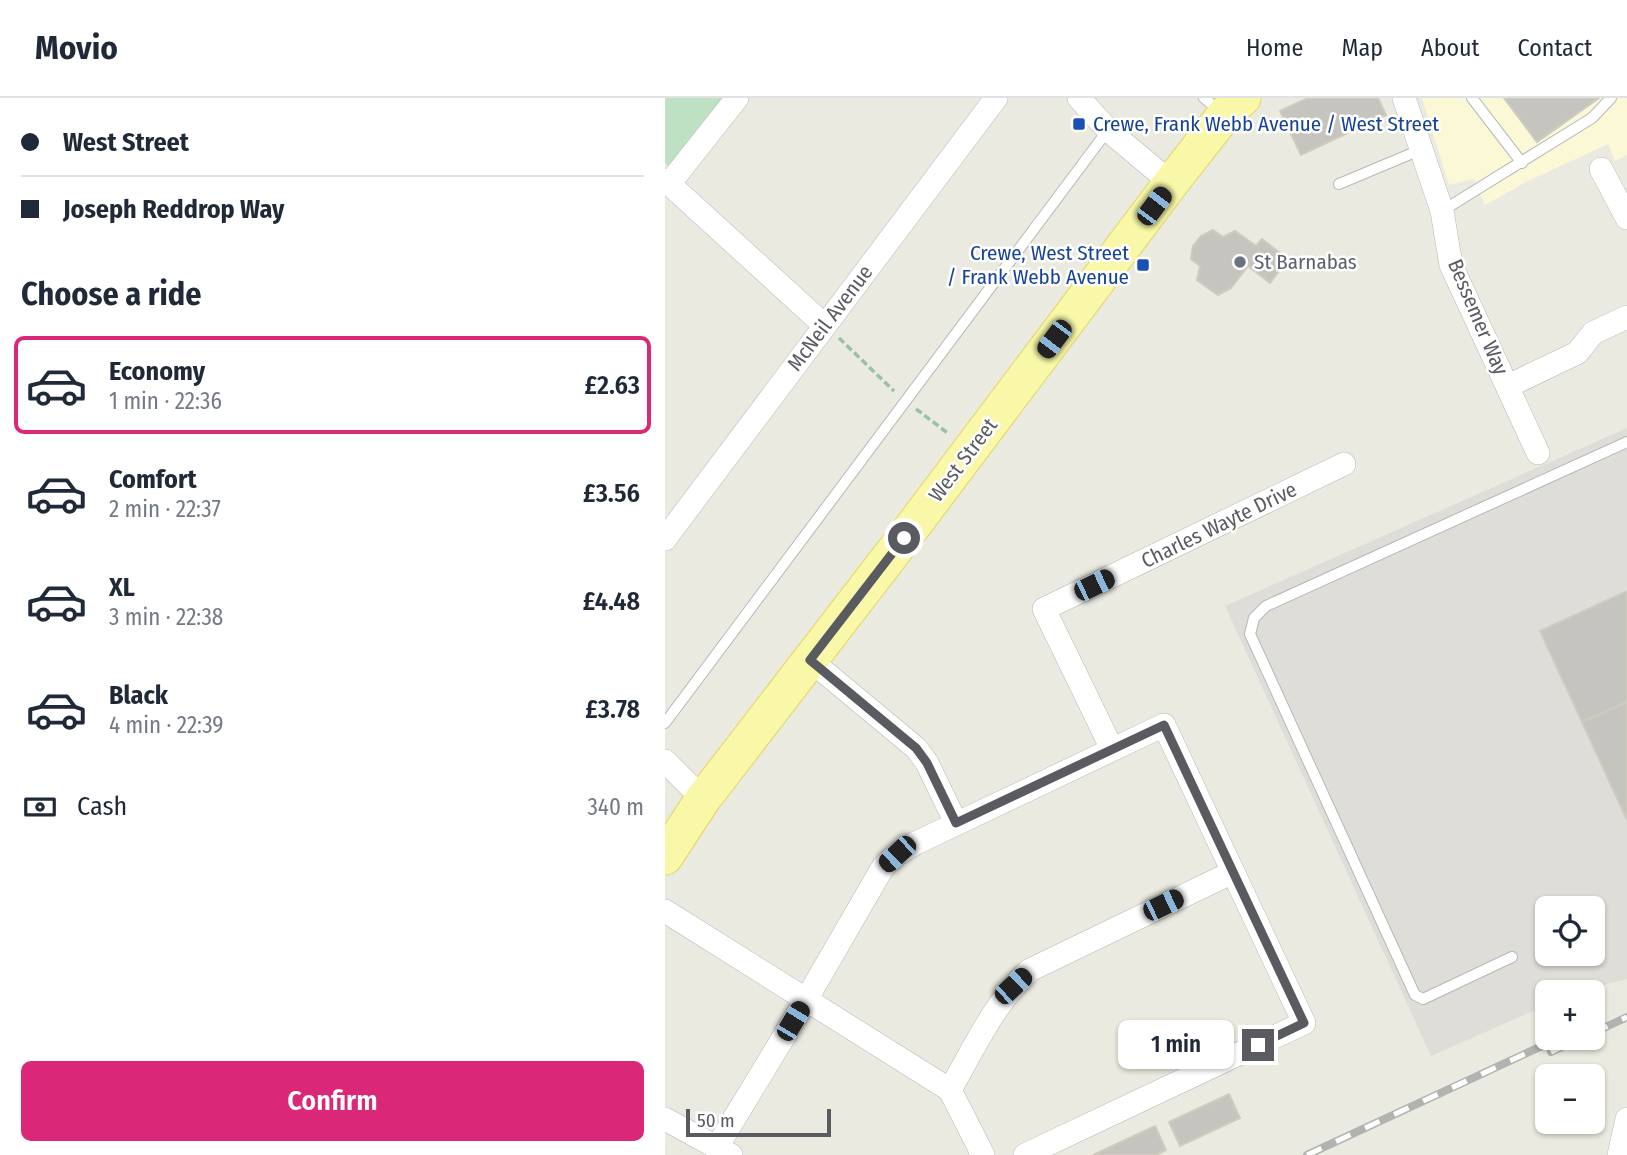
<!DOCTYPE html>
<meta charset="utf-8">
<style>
:root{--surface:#fff;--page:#f6f6f7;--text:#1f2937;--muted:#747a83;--line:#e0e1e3;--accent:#db2777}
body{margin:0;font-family:"Fira Sans Condensed",sans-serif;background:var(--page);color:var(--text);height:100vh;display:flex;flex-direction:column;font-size:26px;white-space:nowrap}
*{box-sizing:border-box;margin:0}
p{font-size:23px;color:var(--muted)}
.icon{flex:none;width:38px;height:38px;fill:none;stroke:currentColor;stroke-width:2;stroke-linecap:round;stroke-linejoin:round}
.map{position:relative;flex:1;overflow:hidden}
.side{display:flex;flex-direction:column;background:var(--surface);width:665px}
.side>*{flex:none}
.top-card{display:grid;align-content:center;height:154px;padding:0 21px;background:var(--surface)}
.tools{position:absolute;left:870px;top:798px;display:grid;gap:14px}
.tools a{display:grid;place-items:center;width:70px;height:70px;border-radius:10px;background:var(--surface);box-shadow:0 2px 5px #0004;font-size:35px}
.scale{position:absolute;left:21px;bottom:18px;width:145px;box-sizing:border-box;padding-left:7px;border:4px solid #595b60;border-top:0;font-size:19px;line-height:24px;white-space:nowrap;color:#595b60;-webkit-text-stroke:5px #fff;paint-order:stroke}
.end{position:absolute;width:32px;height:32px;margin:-16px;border:9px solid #595b60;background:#fff;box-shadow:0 0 0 4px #fff}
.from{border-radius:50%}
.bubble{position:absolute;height:49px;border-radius:10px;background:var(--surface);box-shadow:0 2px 5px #0004;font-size:23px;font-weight:600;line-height:49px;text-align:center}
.car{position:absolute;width:21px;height:42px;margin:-21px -10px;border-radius:9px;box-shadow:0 0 5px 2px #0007;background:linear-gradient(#222 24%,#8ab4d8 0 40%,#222 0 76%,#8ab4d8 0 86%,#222 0)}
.top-card b{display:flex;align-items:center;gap:24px;height:66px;font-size:26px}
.top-card b+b{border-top:2px solid var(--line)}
.top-card i{width:18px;height:18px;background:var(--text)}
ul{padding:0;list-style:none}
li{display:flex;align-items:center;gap:21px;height:98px;margin:0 14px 10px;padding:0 7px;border:4px solid transparent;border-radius:10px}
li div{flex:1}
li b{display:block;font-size:26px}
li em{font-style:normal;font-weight:600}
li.current{border-color:var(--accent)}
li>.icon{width:63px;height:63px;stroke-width:1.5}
h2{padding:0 21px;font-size:32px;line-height:84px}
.pay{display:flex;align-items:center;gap:18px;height:77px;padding:0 21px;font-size:26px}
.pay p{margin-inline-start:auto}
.action{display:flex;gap:14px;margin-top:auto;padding:14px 21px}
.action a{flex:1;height:80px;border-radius:10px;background:var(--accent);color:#fff;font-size:28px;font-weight:600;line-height:80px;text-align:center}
header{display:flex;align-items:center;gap:42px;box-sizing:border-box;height:98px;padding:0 35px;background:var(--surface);border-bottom:2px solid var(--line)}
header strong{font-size:33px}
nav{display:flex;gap:38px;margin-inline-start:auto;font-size:24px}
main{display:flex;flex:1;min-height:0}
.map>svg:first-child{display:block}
</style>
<header>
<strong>Movio</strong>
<nav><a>Home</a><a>Map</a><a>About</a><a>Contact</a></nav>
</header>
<main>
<section class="side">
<div class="top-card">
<b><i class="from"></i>West Street</b>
<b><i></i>Joseph Reddrop Way</b>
</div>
<h2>Choose a ride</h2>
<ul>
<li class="current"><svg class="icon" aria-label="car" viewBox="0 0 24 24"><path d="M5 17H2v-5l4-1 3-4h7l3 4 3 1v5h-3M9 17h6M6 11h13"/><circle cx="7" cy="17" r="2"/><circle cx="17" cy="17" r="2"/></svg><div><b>Economy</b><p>1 min · 22:36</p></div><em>£2.63</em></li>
<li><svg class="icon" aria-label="car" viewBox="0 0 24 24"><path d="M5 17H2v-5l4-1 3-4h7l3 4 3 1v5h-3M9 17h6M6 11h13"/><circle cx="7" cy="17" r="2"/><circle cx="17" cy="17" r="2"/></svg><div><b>Comfort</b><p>2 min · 22:37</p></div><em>£3.56</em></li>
<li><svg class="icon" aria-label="car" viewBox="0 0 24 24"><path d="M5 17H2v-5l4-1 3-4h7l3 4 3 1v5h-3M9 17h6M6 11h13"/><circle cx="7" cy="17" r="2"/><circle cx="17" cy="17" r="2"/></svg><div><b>XL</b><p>3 min · 22:38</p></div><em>£4.48</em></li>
<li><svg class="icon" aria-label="car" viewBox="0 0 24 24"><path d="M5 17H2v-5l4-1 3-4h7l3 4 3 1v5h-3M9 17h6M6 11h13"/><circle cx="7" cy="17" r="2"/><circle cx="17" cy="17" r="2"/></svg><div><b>Black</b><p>4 min · 22:39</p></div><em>£3.78</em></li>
</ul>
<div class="pay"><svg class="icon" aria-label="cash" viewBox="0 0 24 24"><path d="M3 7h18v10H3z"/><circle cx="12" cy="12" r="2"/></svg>Cash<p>340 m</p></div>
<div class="action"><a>Confirm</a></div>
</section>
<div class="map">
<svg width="962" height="1057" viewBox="0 0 962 1057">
<rect width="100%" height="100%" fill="#ebeae0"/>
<polygon fill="#faf8d5" points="757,0 962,0 962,57 950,63 943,46 861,84 820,107 809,81 784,87"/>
<path fill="#deddd8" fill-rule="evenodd" d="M962,330V881L910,894H882V907L766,958L560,508ZM882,810H928V856H882Z"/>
<polygon fill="#bee1c4" points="0,0 62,0 7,72 0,65"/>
<g fill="#c6c4be" stroke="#cfccbf" stroke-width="2">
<polygon points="643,0 713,0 721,17 636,57 615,13"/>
<polygon points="839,0 934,0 872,44"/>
<polygon points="548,132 558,139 570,133 591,148 597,141 623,161 605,185 583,168 566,190 553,197 532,182 535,168 526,161 528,148 536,138"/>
<polygon points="962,493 962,604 917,624 875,533"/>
<polygon points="962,604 962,722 917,624"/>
<polygon points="564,996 575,1020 515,1048 504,1024"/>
<polygon points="490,1028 501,1052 491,1057 428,1057"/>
</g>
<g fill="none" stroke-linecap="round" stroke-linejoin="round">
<g stroke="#b6b7bc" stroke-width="12">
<g id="service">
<polyline points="539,0 557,15"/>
<polyline points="807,0 857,65"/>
<polyline points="674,86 755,52"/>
<polyline points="777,113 927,20 946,0"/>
<polyline points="0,625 443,32"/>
<polyline points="847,859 758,901 750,897 585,536 589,520 601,508 962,344"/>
</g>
</g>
<g stroke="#b6b7bc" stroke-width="24">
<g id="minor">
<polyline points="414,0 443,32 506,85"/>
<polyline points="739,0 777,113 786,167 873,355"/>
<polyline points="936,71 962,120"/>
<polyline points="0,82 159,227"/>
<polyline points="4,86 72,0"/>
<polyline points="843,288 912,255 928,235 962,219"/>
<polyline points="0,441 331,0"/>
<polyline points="145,562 251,650 262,665 291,725"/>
<polyline points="447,651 379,511 679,366"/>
<polyline points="0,663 38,701"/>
<polyline points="0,813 285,992 318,1057"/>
<path d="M285,992C309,950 329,905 365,872L568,774"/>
<polyline points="0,1021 66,1057"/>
<polyline points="52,1049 141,902 218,769 232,756 251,745 499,627 639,925 360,1057"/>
<polyline points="954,1057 962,1021"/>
</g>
</g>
<g stroke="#e5d55f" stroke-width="37">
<polyline id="primary" points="0,759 38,701 239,440 506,85 560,16 578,0"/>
</g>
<g stroke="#98c0aa" stroke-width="3.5" stroke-dasharray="7 3.5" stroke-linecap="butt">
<polyline points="174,240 229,293"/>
<polyline points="251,311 284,336"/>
</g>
<use href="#service" stroke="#fff" stroke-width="10"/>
<use href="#minor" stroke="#fff" stroke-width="23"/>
<use href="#primary" stroke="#f8f8a8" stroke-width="35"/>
<g stroke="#b1b2b2" stroke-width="8">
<g id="rail">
<polyline points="928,935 962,919"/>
<polyline points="886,954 916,940"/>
<polyline points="642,1057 894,940"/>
</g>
</g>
<use href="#rail" stroke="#fff" stroke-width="5" stroke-dasharray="16" stroke-linecap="butt"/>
</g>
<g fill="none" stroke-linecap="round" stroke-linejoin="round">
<polyline stroke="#595b60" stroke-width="9" points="239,440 145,562 251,650 262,665 291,725 499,627 639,925 593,947"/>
</g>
<g fill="#1a4fb4" stroke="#fff" stroke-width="2.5">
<rect x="407" y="19" width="14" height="14" rx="3.5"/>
<rect x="471" y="160" width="14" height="14" rx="3.5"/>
</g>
<circle fill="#6b7280" stroke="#fff" stroke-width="2.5" cx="575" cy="164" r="7"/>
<g text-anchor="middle" stroke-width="5" stroke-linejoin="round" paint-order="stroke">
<g font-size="21" fill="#164399" stroke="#fff" text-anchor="start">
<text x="428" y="33">Crewe, Frank Webb Avenue / West Street</text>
<text x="464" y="162" text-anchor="end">Crewe, West Street<tspan x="464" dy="24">/ Frank Webb Avenue</tspan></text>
</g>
<g font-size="21" fill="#5b616d" stroke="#fff" text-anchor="start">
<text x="589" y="171">St Barnabas</text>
</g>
<g font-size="21" fill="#595b60" stroke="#fff">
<text transform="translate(813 219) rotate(67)" y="7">Bessemer Way</text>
<text transform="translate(165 220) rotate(-53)" y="7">McNeil Avenue</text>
<text transform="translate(298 362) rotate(-53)" y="7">West Street</text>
<text transform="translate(554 427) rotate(-26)" y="7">Charles Wayte Drive</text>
</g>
</g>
</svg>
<div class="tools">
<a><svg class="icon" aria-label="locate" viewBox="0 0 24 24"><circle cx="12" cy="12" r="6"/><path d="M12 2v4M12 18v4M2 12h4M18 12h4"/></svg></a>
<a>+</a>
<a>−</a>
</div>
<div class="scale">50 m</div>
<i class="end from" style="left:239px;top:440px"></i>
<i class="end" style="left:593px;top:947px"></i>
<div class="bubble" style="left:453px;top:922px;width:116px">1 min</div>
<i class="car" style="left:489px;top:108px;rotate:37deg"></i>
<i class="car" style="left:389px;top:241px;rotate:217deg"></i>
<i class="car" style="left:429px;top:487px;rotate:64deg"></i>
<i class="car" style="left:232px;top:756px;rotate:227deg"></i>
<i class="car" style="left:498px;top:807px;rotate:64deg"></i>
<i class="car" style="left:348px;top:888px;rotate:47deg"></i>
<i class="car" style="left:128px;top:923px;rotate:31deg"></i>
</div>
</main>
